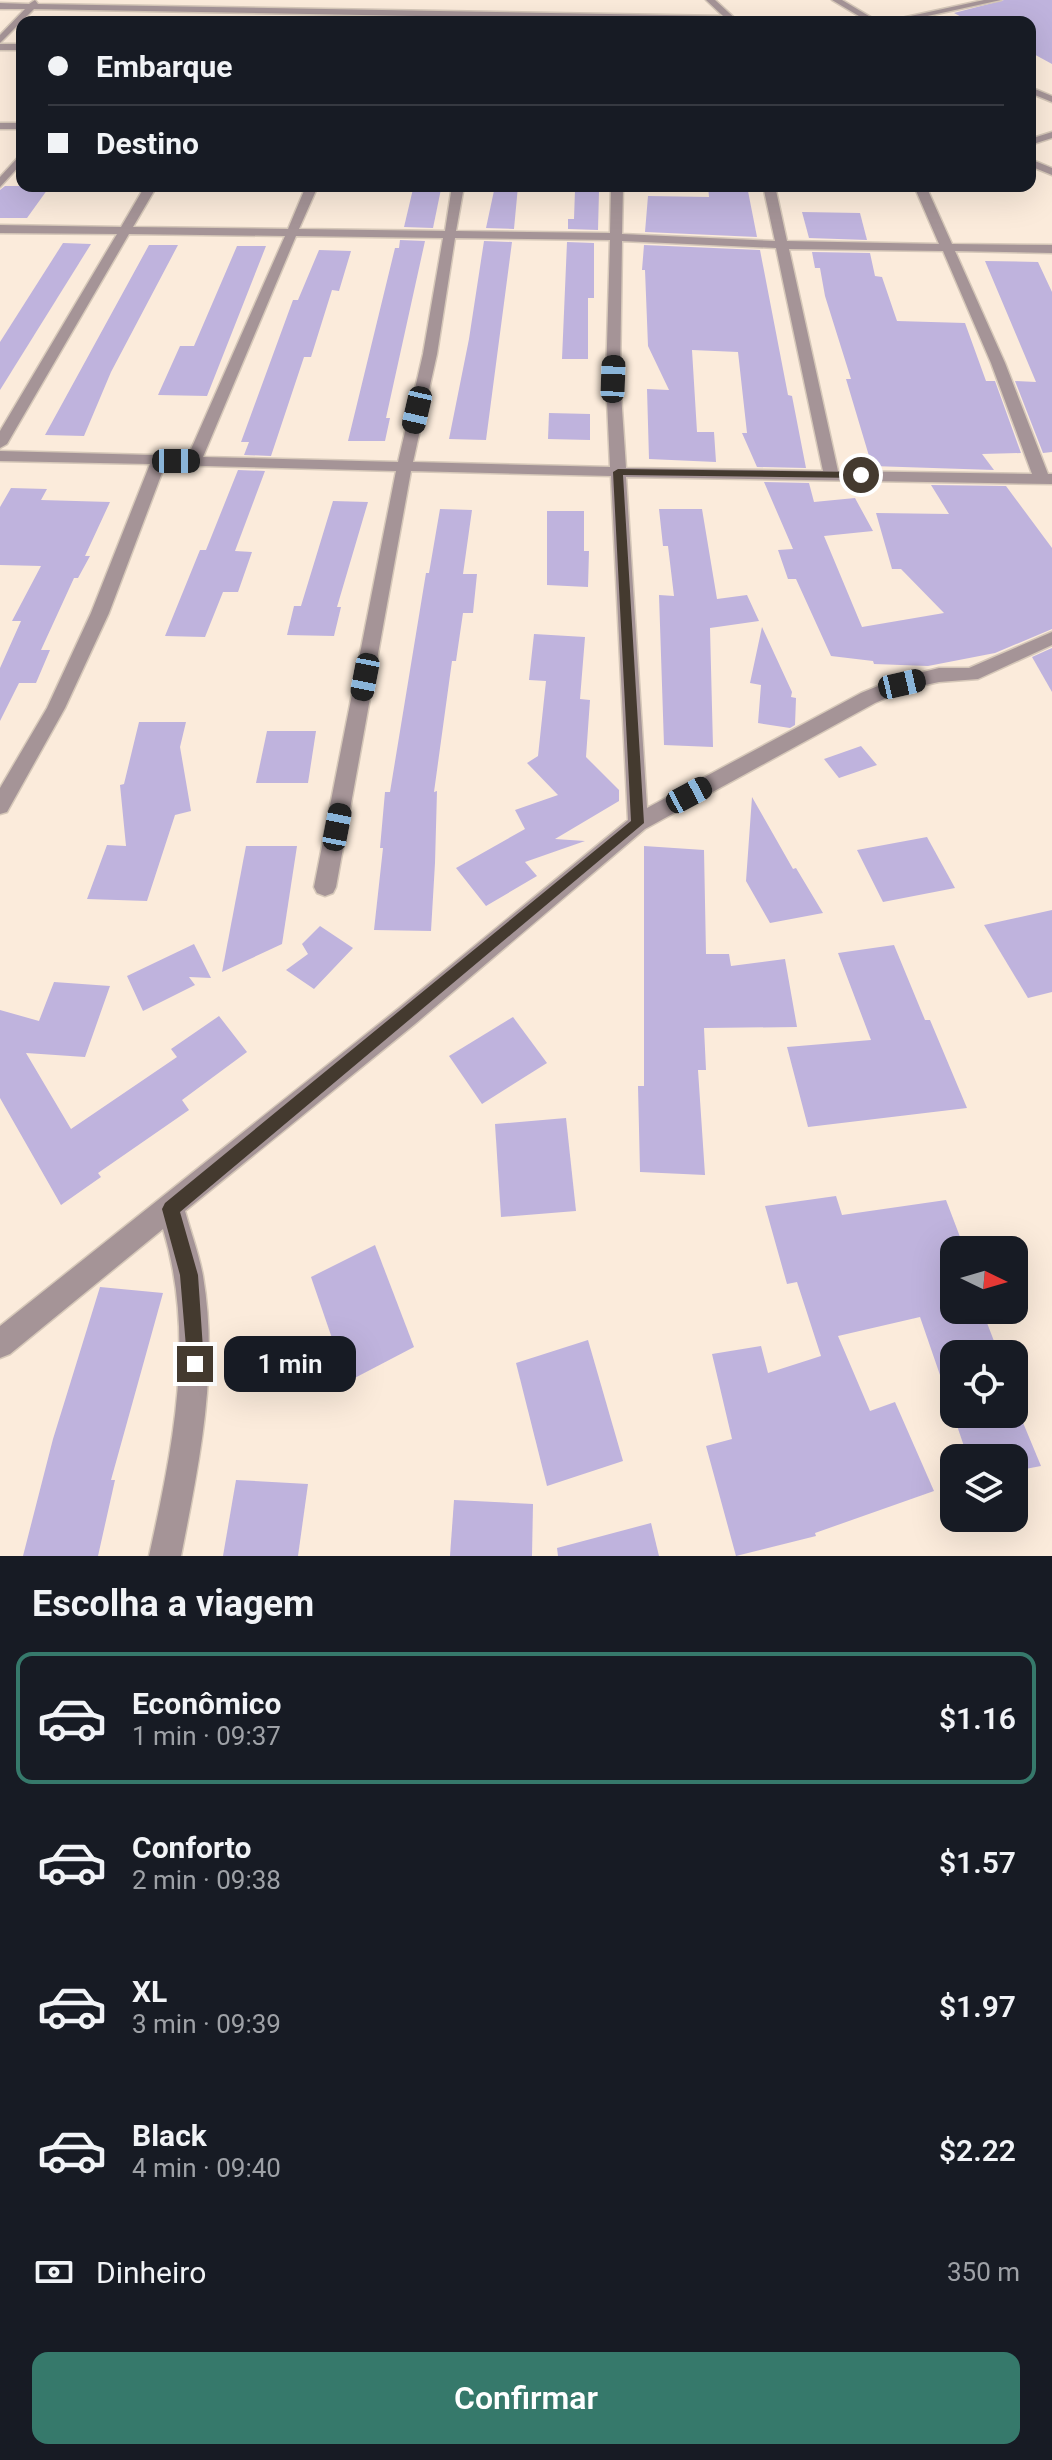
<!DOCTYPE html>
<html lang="pt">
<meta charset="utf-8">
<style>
:root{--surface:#171b24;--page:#242831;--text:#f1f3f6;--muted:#9ea1a6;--line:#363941;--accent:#36796b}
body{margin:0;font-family:Roboto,sans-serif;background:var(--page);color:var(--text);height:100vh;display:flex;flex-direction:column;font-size:30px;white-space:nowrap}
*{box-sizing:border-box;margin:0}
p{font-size:26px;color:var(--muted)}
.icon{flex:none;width:44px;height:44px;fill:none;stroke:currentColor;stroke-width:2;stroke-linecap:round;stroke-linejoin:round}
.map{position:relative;height:1556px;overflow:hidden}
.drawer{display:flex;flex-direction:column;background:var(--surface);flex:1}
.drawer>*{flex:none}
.hud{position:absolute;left:16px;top:16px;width:1020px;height:176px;border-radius:16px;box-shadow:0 8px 32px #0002;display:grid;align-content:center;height:176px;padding:0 32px;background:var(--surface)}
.needle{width:52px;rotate:95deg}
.tools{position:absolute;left:940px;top:1236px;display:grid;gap:16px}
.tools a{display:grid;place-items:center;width:88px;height:88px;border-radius:16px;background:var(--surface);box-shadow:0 8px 32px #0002;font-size:40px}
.end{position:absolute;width:36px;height:36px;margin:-18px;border:10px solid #443a2f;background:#fff;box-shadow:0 0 0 4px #fff}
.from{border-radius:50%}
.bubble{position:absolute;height:56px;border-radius:16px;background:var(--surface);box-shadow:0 8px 32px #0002;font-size:26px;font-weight:600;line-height:56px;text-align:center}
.car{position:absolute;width:24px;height:48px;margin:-24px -12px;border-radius:10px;box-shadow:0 0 6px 2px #0007;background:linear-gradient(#222 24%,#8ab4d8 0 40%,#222 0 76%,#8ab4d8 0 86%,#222 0)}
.hud b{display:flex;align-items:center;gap:28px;height:76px;font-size:30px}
.hud b+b{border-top:2px solid var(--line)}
.hud i{width:20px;height:20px;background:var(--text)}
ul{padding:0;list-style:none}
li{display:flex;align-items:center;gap:24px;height:132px;margin:0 16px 12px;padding:0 16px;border:4px solid transparent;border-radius:16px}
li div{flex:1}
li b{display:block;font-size:30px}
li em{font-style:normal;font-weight:600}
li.on{border-color:var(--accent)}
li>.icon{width:72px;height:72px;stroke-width:1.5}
h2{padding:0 32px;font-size:36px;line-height:96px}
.pay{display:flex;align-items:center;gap:20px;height:88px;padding:0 32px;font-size:30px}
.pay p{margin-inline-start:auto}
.action{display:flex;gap:16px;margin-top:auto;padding:16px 32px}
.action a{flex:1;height:92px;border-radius:16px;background:var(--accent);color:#fff;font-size:32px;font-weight:600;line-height:92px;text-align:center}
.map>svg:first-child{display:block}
</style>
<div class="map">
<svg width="1052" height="1556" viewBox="0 0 1052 1556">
<rect width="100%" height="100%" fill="#fbebdb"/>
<g fill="#bfb3dd">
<polygon points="1004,0 1052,0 1052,64 1030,52 1030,22 971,22 954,13"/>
<polygon points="5,186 50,186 27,218 0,218 0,190"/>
<polygon points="495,186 518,186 514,229 486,228"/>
<polygon points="708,186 747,186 757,237 645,232 648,196 709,197"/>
<polygon points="413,189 441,189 433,228 404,227"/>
<polygon points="575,190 599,191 598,230 568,229 568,219 574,219"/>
<polygon points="802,212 860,213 867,240 809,238"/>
<polygon points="400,240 425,241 386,418 390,418 385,441 348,441 395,248 399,248"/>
<polygon points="484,241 512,242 486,440 449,439 469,339"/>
<polygon points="567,242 594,243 594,298 588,298 588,359 562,359"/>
<polygon points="63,243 91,244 0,390 0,342"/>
<polygon points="149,245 178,245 111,372 84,436 45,435"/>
<polygon points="644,245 760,250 788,395 792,396 806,468 757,467 742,433 747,433 738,352 692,350 697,432 714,432 716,462 649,459 647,389 669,390 648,346 645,270 642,270"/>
<polygon points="237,246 266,246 207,396 158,395 180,346 194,346"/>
<polygon points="319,250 351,251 339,291 332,290 311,357 304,357 271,456 244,455 249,442 241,442 293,300 298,300"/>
<polygon points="812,252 870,253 875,276 882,277 897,321 965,323 986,381 995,381 1021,453 982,454 994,470 872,466 846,379 851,379 825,296 820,268 815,268"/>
<polygon points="985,261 1038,262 1052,292 1052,452 1043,453 1015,381 1036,382"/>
<polygon points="549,413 590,414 590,440 548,439"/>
<polygon points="238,470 265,471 235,551 252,552 238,592 223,592 205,637 165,636 200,550 206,550"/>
<polygon points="764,482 809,483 814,502 855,498 873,531 824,536 862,627 944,613 901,569 892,569 876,513 949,514 931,485 1006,486 1052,548 1052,629 995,653 928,666 874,664 873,661 831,656 796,579 788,579 778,550 793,549"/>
<polygon points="11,488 47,489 41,500 110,502 85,556 90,556 78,578 74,578 41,650 50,650 36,683 19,683 0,721 0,668 21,621 12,621 41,566 0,565 0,507"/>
<polygon points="333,501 368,502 337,607 341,607 334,636 287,635 294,606 301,606"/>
<polygon points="440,509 472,510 463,574 477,574 473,613 463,613 456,661 452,661 434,792 437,791 435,863 431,931 374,930 383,848 380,848 385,792 390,792 426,573 429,573"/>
<polygon points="659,509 702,509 717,599 747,595 759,621 710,628 713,747 664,745 659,595 674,596 668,546 663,546"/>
<polygon points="547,511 584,511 584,551 589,551 588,587 547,585"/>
<polygon points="762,627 792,692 791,697 796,698 795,725 790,728 758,723 761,685 750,683"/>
<polygon points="534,634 585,637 580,699 590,700 586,757 619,790 619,801 555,839 585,841 525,862 537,876 486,906 456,868 525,829 515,810 558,795 527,763 538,756 546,681 529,680"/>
<polygon points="1052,648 1052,692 1032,657"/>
<polygon points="139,722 186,722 180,747 191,811 175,815 147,901 87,899 107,845 126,846 120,785 124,784"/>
<polygon points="267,731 316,731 308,783 256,783"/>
<polygon points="861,746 877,765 839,778 824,759"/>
<polygon points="752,797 793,869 796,868 823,913 770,923 746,881"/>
<polygon points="927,837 955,888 883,902 857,850"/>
<polygon points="246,846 297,846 282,944 222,972"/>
<polygon points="644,846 704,850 706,954 729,954 731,966 785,959 797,1027 704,1028 706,1070 698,1070 705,1175 640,1172 638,1086 644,1086"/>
<polygon points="1052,910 1052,992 1028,998 984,925"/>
<polygon points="320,926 353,948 314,989 286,970 308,954 302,944"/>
<polygon points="194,944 211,978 189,977 195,985 143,1011 127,976"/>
<polygon points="894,945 925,1020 930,1020 967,1108 808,1127 787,1047 871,1040 838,953"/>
<polygon points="54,982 110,986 85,1057 26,1053 71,1129 177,1057 171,1049 219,1016 247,1052 182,1100 189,1110 98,1173 101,1177 61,1205 0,1098 0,1010 39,1021"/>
<polygon points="513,1017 547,1063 482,1104 449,1056"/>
<polygon points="566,1118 576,1211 501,1217 495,1124"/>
<polygon points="836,1196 842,1215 946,1200 965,1250 954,1250 954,1310 982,1310 999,1354 954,1354 954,1403 950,1404 920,1317 838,1336 870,1411 895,1402 934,1491 815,1533 816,1536 736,1556 706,1446 732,1439 712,1354 761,1346 768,1373 821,1356 797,1282 787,1284 765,1206"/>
<polygon points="375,1245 414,1347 347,1382 311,1277"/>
<polygon points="100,1287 163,1293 111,1480 115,1480 98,1556 23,1556 53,1439"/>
<polygon points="588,1340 623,1461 547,1486 516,1363"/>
<polygon points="1014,1401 1041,1466 1014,1471 1014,1458 968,1458 953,1414 1014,1414"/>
<polygon points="236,1480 308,1484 298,1556 223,1556"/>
<polygon points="454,1500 533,1504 532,1556 450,1556"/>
<polygon points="651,1523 659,1556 558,1556 557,1548"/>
</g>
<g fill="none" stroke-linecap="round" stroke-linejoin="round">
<g stroke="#d6c8b9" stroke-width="3">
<g id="minor">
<polygon points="35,0 38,4 723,16 706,0 715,0 739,22 34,9 0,43 0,35 25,9 0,9 0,3 29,4"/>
<polygon points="832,0 842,0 879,22 869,22"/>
<polygon points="984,0 1001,0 900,22 883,22"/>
<rect x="0" y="44" width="22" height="6"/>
<polygon points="1030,87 1052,96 1052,102 1030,93"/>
<rect x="0" y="123" width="22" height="6"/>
<polygon points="1052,132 1052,138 1030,145 1030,139"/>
<polygon points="22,153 22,163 0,187 0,177"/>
<polygon points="1030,159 1052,168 1052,175 1030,166"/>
<path d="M145,186H157L133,227L288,229L306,186H318L299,229L445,231L452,186H464L456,231L610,233L611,186H623L622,234L775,241L763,186H775L787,241L939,244L914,186H926L952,244L1052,245V253L955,251L1005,363L1048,474H1052V484L626,477L647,808L861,693L895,679L939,668H969L1052,632V645L978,679L939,682L907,689L875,703L645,829L415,1024L185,1211C191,1233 199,1254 203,1276C219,1370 199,1464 181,1556H149C173,1447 196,1338 163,1229L10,1354L0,1358V1326L399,1008L628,820L611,476L411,471L336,887L333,893L325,896L317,893L314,887L396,471L165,465L109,613L65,708L7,812L0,814V788L47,708L91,613L150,464L0,461V451L188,456L285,236L129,234L7,444L0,448V431L117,234L0,233V225L121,227ZM296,236L443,238L423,354L398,462L203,457ZM455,238L610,240L606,379L610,467L413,462L437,354ZM622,241L776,248L823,471L626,468L620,379ZM789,249L943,251L991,363L1032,474L838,471Z"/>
</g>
</g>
<use href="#minor" fill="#a59497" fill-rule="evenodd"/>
</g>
<polygon fill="#443a2f" points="618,469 861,472 866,475 861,478 623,475 644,823 180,1212 198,1275 204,1364 202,1371 195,1374 188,1371 180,1275 162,1209 165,1203 631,821 613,472"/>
</svg>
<div class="tools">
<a><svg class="needle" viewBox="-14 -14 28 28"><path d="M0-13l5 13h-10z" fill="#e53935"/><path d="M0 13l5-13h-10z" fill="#9ea1a6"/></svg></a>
<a><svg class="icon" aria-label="locate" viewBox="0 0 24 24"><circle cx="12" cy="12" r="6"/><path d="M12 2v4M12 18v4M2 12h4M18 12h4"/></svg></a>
<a><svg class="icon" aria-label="layers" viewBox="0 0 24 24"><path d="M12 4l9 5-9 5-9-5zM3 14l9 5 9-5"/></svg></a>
</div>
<i class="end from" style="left:861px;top:475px"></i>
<i class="end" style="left:195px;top:1364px"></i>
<div class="bubble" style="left:224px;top:1336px;width:132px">1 min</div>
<i class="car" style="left:613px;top:379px;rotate:2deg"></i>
<i class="car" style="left:417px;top:410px;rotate:193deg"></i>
<i class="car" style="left:176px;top:461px;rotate:90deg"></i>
<i class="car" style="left:365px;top:677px;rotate:191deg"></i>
<i class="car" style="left:902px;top:684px;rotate:77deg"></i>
<i class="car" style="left:689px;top:795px;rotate:62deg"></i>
<i class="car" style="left:337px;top:827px;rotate:11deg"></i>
<div class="hud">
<b><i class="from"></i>Embarque</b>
<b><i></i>Destino</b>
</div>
</div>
<section class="drawer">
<h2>Escolha a viagem</h2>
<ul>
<li class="on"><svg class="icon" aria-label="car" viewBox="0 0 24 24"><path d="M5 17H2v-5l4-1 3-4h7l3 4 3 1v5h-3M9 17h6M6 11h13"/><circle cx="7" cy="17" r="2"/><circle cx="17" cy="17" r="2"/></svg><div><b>Econômico</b><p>1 min · 09:37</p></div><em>$1.16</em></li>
<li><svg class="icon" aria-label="car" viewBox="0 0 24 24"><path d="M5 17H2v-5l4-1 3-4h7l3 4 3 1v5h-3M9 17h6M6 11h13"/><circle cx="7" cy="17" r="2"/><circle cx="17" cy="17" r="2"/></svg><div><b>Conforto</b><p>2 min · 09:38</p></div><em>$1.57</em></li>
<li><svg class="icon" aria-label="car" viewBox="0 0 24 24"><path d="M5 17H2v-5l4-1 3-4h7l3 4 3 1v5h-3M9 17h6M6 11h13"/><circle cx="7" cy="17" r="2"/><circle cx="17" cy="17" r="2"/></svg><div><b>XL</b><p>3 min · 09:39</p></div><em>$1.97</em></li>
<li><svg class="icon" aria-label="car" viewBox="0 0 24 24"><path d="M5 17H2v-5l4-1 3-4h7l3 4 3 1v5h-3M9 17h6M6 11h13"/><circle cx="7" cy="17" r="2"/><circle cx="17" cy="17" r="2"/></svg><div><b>Black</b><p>4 min · 09:40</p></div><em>$2.22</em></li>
</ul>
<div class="pay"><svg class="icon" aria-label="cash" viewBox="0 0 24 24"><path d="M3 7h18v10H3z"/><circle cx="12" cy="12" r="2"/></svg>Dinheiro<p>350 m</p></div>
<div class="action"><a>Confirmar</a></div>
</section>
